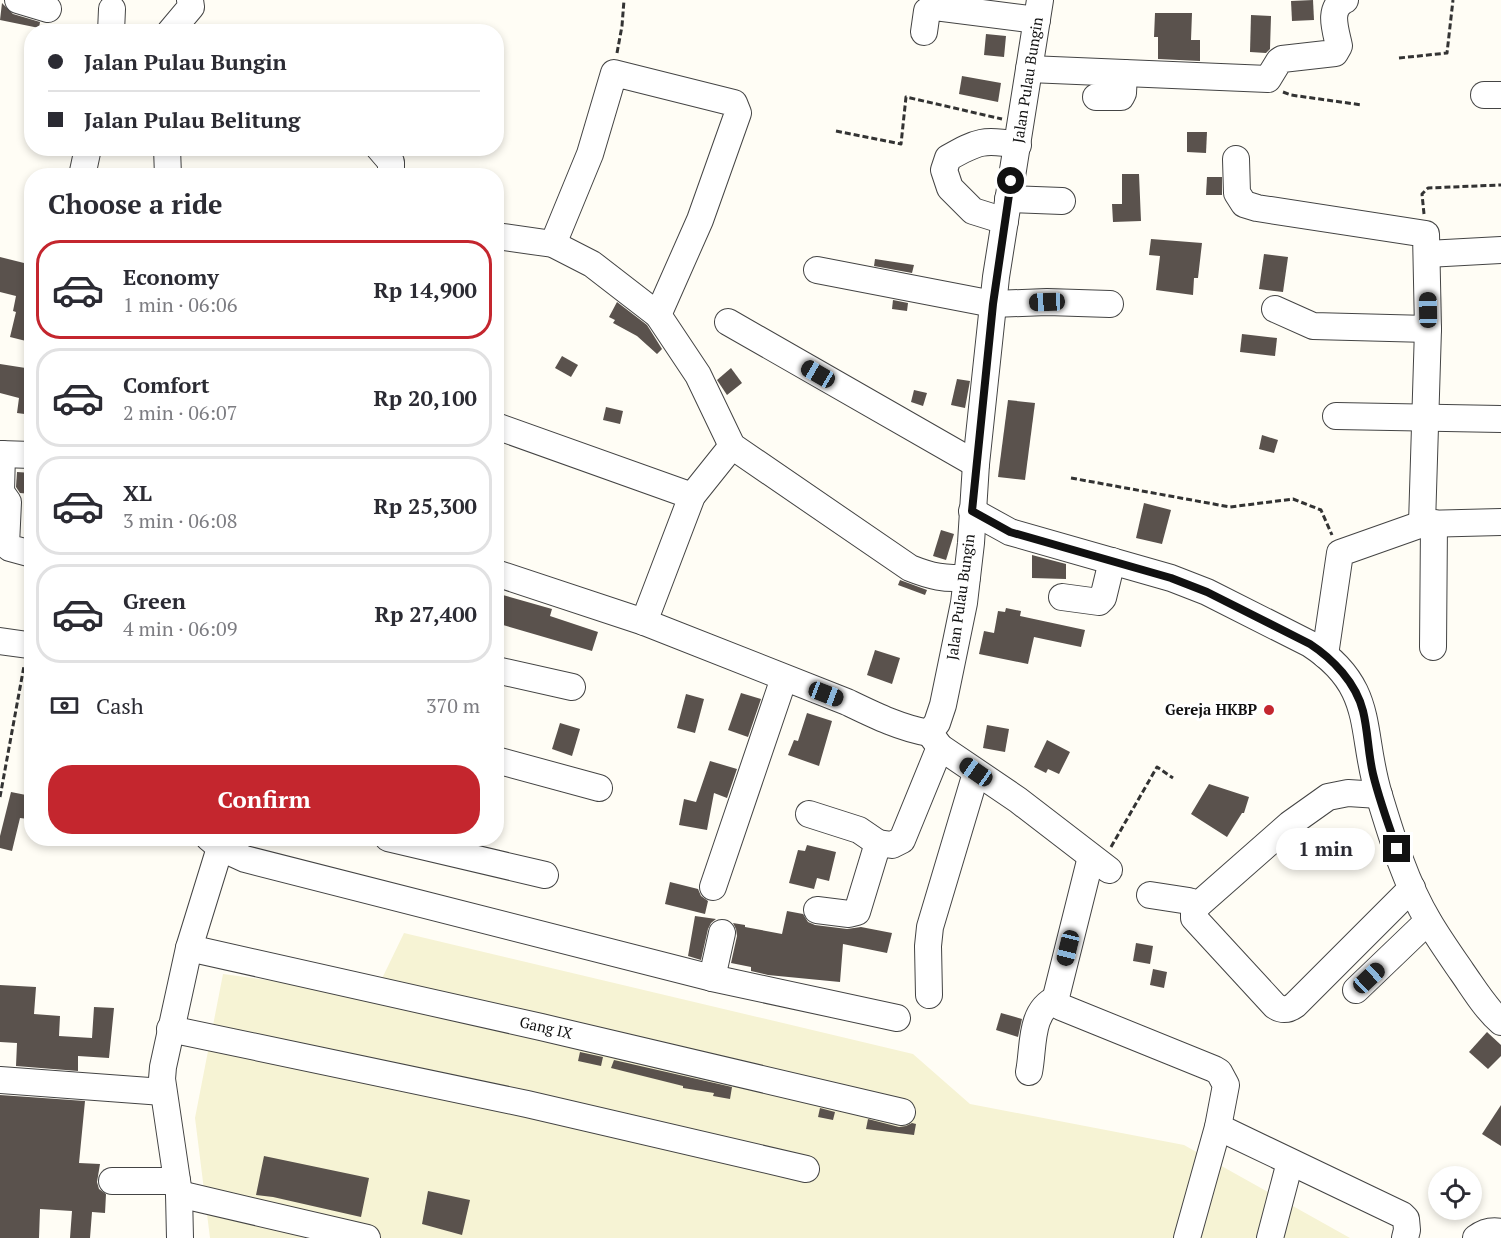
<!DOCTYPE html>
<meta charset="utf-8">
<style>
:root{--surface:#fff;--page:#f2f2f3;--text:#2b2b33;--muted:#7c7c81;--line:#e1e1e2;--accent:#c4262e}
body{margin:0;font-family:"PT Serif",serif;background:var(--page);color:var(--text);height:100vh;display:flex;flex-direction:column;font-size:22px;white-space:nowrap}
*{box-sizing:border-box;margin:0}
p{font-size:20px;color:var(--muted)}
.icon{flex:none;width:33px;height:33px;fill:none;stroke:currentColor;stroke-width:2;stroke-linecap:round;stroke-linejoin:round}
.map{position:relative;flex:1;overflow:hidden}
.sheet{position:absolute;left:24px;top:168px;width:480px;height:678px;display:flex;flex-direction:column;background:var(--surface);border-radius:24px;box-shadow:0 3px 9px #0003}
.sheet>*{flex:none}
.hud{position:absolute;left:24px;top:24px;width:480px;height:132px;border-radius:24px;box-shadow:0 3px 9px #0003;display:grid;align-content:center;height:132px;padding:0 24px;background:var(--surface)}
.buttons{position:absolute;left:1428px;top:1166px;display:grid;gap:12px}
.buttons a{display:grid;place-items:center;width:54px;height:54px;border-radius:50%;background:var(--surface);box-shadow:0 3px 9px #0003;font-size:30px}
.end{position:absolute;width:27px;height:27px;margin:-14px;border:8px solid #111;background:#fff;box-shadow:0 0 0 3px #fff}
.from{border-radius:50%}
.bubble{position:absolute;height:42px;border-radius:21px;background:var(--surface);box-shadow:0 3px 9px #0003;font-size:20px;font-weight:700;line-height:42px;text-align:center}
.car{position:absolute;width:18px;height:36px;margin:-18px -9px;border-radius:8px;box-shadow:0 0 4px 2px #0007;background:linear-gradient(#222 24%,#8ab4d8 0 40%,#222 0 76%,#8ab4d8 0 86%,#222 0)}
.hud b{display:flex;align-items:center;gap:21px;height:57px;font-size:22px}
.hud b+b{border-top:2px solid var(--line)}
.hud i{width:15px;height:15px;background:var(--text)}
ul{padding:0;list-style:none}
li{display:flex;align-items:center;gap:18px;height:99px;margin:0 12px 9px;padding:0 12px;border:3px solid var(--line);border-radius:24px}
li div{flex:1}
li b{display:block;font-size:22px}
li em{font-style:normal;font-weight:700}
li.active{border-color:var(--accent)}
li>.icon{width:54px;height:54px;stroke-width:1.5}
h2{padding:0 24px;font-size:27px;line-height:72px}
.pay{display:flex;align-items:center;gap:15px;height:66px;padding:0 24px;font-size:22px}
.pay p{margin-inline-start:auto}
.primary-button{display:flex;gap:12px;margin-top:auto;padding:12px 24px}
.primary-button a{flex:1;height:69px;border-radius:24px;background:var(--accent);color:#fff;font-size:24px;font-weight:700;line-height:69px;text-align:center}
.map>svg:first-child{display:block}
</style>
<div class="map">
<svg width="1501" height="1238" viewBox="0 0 1501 1238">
<rect width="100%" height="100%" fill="#fffdf5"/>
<polygon fill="#f6f3d4" points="404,933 913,1054 970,1104 1184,1145 1350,1238 210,1238 195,1118 223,974 374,995"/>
<g fill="#5a524d">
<polygon points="1313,0 1314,20 1292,21 1291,1"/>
<polygon points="2,3 13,14 40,22 39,28 0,20"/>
<polygon points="1155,13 1192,13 1191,40 1200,40 1200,61 1158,59 1158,37 1154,37"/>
<polygon points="1251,15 1271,16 1270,49 1266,53 1250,52"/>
<polygon points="986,34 1006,36 1004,57 984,55"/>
<polygon points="962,76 1001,83 998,102 959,94"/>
<polygon points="1187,132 1207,132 1206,153 1187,152"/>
<polygon points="1122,174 1139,174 1141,221 1113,222 1112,204 1122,204"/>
<polygon points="1207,177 1222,177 1222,195 1206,195"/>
<polygon points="1151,239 1202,243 1198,278 1194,278 1193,295 1156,290 1160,256 1149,255"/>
<polygon points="1264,254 1288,257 1283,292 1259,289"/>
<polygon points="0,257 32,265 32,319 26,341 10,337 16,312 13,311 16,296 0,292"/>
<polygon points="875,259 914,265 912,273 874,266"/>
<polygon points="893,300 908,303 907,311 892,309"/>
<polygon points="617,302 647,325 662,349 657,354 637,336 613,323 615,320 609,317"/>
<polygon points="1242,334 1277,338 1275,356 1240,352"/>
<polygon points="562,356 578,365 571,377 555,368"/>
<polygon points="0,364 32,369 32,415 17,413 19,398 0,393"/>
<polygon points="731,368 742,383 727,395 717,380"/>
<polygon points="957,379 970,381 965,408 951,405"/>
<polygon points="914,390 927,393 923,406 911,402"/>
<polygon points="1008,400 1035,403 1025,480 998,477"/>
<polygon points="606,407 623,411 620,424 603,420"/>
<polygon points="1262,435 1278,440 1274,453 1259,449"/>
<polygon points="17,472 32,473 32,494 20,493 16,487"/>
<polygon points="1144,503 1171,510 1162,544 1136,538"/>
<polygon points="941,530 954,534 946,560 933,556"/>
<polygon points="1032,555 1066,564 1066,579 1032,578"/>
<polygon points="900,580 927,590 925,595 898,585"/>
<polygon points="496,593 552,609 550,616 598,632 592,651 496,623"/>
<polygon points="1006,608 1021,611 1020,616 1085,630 1081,647 1034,637 1028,664 979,654 984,631 994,633 998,611 1005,612"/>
<polygon points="875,650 900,658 892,684 867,675"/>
<polygon points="741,693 761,699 748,737 728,730"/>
<polygon points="686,694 704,699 695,733 677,728"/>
<polygon points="807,713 832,721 819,766 788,755 794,740 798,741"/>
<polygon points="560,723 580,729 572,756 552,749"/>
<polygon points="987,725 1009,729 1005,752 983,748"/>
<polygon points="1047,740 1070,752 1059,774 1048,769 1046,773 1034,767"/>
<polygon points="710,761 737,769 727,798 714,793 707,830 679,825 684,799 696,802"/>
<polygon points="1209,784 1249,797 1244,813 1242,813 1227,837 1191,814"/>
<polygon points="11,792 31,796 28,819 20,818 12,851 0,848 0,836"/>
<polygon points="807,845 836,852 829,881 817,878 814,889 789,883 798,850 805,851"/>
<polygon points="670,882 698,889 701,896 708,901 705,914 665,904"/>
<polygon points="787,911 803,914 808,922 815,925 847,929 861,927 892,933 887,953 843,944 840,982 768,975 751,971 751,967 731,963 737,936 736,929 733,923 745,925 745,927 782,934"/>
<polygon points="695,916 716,919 711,923 708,929 701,960 688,956"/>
<polygon points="1136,943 1153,946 1150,964 1133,961"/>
<polygon points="1153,969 1167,972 1164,988 1150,985"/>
<polygon points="0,985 36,987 34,1014 60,1016 59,1036 92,1038 94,1007 114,1008 109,1058 78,1056 78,1071 16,1066 17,1043 0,1042"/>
<polygon points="1001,1013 1022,1019 1018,1037 996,1030"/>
<polygon points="1487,1032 1501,1045 1501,1056 1488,1069 1469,1052"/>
<polygon points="580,1052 603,1057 601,1066 578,1061"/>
<polygon points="614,1060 732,1087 730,1099 713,1096 714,1093 683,1088 683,1086 611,1068"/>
<polygon points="0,1095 85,1101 79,1163 100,1164 97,1182 99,1189 106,1194 105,1213 92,1212 90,1238 70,1238 72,1211 40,1209 39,1238 0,1238"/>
<polygon points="1501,1105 1501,1146 1482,1134"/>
<polygon points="820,1108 835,1112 833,1120 818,1117"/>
<polygon points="868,1119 899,1127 906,1126 912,1123 916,1124 914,1135 866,1129"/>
<polygon points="264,1156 369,1178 361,1217 273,1197 256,1195"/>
<polygon points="428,1191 470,1200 462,1235 422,1224"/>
</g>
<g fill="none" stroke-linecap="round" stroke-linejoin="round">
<g stroke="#444" stroke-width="28">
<g id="minor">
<polyline points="18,0 48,9"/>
<polyline points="111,32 112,9"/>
<polyline points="170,32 191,7 190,0"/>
<polyline points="924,32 927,11 935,7 1037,20"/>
<path d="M1029,69L1268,79L1279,61L1282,59L1335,53L1339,46C1336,31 1327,8 1345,0"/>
<polyline points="1484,95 1501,95"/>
<polyline points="1096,97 1121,97 1123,93 1124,73"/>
<polyline points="167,148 168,176"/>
<polyline points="379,148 391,162 391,176"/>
<polyline points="1236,159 1237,193 1244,204 1257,208 1426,234 1428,329 1422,524"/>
<polyline points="82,176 88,148"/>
<polyline points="1008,199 1062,201"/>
<path d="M1005,221L973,211L950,188L944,170L948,158C978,141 984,139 1018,145"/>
<path d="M496,236L553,244L592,264L658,315L698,375L732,446L910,568C930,576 946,580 967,577"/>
<polyline points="553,244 590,154 614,73 734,103 738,113 700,220 658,315"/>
<polyline points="1427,254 1501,250"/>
<polyline points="817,270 993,304 1047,302 1110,304"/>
<polyline points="1275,309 1313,326 1428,329"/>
<polyline points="728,322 976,464"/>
<polyline points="1336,416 1501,419"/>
<polyline points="496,426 692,496"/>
<polyline points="0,454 32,455"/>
<polyline points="2,454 1,492 8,502 6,545 10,548 32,554"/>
<path d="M972,511L1010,532L1171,578L1207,592L1310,644C1377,688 1359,730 1379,795C1392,838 1406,884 1429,922C1439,939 1451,956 1462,972C1474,989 1485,1008 1501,1022"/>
<path d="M496,573L644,622L847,702C874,715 900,728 929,733L937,723L943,705L964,603L971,543L976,464L996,277L1040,0"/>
<polyline points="1062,597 1099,602 1103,598 1112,561"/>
<polyline points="644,622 692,496 732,446"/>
<polyline points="0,641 28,645"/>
<polyline points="1433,647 1434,523"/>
<polyline points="1325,655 1340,553 1422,524 1501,522"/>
<polyline points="496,670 572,687"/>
<polyline points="931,735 940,747 1018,800 1109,870"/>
<polyline points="496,760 599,788"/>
<path d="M1379,795L1348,793L1328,797L1290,824L1198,905L1194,912V918L1275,1006C1283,1011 1288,1010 1295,1005L1412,888"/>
<polyline points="809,814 859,830 878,843"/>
<polyline points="209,838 221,848 245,859 712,978 897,1018"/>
<polyline points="388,838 545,875"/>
<polyline points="1091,857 1057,993 1056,999 1061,1007 1214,1069 1219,1072 1226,1085 1218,1127 1187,1238"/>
<polyline points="713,887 784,678"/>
<polyline points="1150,895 1189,901 1198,905"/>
<polyline points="817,910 849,914 857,912 878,843 892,845 902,840 940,747"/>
<polyline points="189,948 541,1027 902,1112"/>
<polyline points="712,978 722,933"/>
<polyline points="1356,990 1428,921"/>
<polyline points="929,995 928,946 930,927 976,773"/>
<polyline points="170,1029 527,1104 806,1169"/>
<path d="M1029,1072C1034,1048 1029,1011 1056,999"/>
<polyline points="0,1080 163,1092"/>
<polyline points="1218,1127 1402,1215 1406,1219 1407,1230 1405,1238"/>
<polyline points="112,1181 177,1181"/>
<polyline points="179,1194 367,1238"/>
<polyline points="180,1238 179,1194 162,1079 163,1067 189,948 223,838"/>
<polyline points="1270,1238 1290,1162"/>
<path d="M1476,1238C1484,1232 1491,1230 1501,1232"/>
</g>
</g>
<g stroke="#333" stroke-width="3" stroke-dasharray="6 3" stroke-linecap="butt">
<polyline points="617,53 622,26 624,0"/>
<polyline points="1399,58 1447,53 1453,0"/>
<polyline points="1283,92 1291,95 1362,105"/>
<polyline points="836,131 901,144 906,97 1002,119"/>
<polyline points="1424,214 1422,194 1428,188 1501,185"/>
<polyline points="1071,478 1230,507 1293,499 1321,510 1332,535"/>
<polyline points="0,797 24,666"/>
<polyline points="1111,847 1157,767 1173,778"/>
</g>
<use href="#minor" stroke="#fff" stroke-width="26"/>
</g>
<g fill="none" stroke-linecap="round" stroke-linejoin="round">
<path stroke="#111" stroke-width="8" d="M1011,181L993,304L972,511L1010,532L1171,578L1207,592L1310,644C1333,659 1356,683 1363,711C1368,731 1368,753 1373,774C1379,799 1388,824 1397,849"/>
</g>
<circle fill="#c4262e" stroke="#fff" stroke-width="2" cx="1269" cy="710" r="6"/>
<g text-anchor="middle" stroke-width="6" stroke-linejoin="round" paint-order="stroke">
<g font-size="15" fill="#111" stroke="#fff">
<text transform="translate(1028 80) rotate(-81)" y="5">Jalan Pulau Bungin</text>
<text transform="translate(961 597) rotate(-82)" y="5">Jalan Pulau Bungin</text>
<text transform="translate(546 1028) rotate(13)" y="5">Gang IX</text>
</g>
<g font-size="15" font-weight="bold" fill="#111" stroke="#fff" text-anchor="end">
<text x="1257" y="715">Gereja HKBP</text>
</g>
</g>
</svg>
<div class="buttons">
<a><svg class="icon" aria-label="locate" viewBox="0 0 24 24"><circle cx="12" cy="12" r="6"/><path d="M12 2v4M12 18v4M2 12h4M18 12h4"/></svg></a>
</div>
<i class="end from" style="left:1011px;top:181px"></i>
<i class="end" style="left:1397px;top:849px"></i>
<div class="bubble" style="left:1276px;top:828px;width:99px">1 min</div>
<i class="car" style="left:1047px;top:302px;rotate:268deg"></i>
<i class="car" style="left:1428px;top:310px;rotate:359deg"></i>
<i class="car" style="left:818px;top:374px;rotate:300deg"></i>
<i class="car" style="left:826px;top:694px;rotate:111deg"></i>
<i class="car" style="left:976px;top:772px;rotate:305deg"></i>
<i class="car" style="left:1068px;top:948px;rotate:194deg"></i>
<i class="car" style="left:1369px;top:978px;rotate:47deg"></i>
<div class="hud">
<b><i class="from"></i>Jalan Pulau Bungin</b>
<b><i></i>Jalan Pulau Belitung</b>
</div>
<section class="sheet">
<h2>Choose a ride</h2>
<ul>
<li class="active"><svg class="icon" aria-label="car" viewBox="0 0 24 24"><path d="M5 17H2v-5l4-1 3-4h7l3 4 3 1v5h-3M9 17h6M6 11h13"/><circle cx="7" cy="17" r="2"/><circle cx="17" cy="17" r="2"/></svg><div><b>Economy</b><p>1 min · 06:06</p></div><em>Rp 14,900</em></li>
<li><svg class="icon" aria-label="car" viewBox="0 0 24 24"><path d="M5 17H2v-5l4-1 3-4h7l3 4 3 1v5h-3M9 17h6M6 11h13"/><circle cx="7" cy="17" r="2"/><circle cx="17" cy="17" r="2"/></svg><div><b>Comfort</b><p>2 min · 06:07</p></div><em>Rp 20,100</em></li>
<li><svg class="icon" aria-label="car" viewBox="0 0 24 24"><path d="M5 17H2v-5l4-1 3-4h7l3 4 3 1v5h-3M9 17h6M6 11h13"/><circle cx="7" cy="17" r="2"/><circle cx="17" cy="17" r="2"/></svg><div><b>XL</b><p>3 min · 06:08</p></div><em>Rp 25,300</em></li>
<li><svg class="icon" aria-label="car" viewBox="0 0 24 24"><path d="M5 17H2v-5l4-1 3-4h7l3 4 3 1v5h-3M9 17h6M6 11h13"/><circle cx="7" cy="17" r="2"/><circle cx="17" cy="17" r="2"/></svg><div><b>Green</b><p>4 min · 06:09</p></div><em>Rp 27,400</em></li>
</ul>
<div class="pay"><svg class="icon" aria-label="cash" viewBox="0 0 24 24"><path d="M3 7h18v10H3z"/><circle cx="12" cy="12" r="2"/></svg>Cash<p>370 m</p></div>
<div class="primary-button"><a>Confirm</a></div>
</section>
</div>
